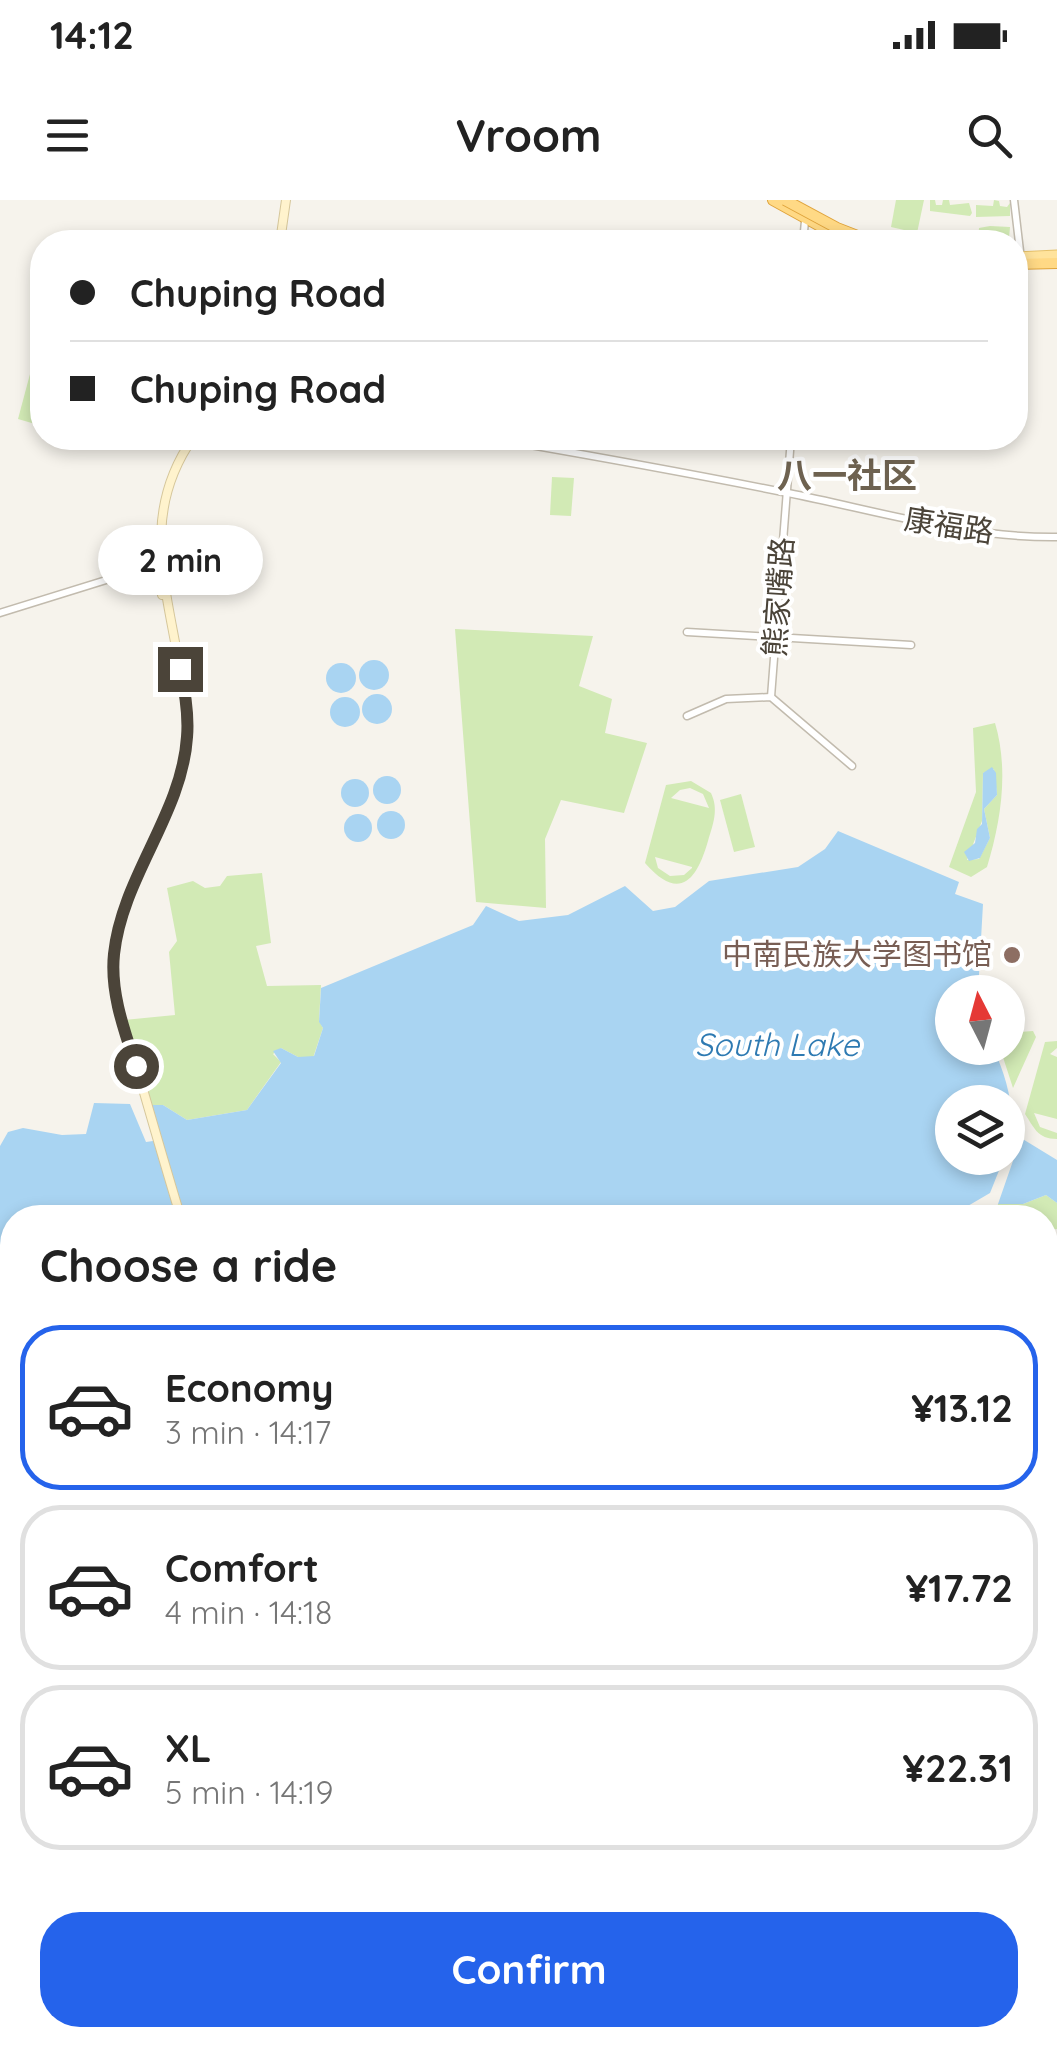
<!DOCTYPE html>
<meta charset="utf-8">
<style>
:root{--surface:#fff;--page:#f6f6f6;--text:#222;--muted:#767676;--line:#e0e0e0;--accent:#2563eb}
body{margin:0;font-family:Quicksand,"Noto Sans SC",sans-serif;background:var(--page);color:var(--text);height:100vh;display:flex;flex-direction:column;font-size:38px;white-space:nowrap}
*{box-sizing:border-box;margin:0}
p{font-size:32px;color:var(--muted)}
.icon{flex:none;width:55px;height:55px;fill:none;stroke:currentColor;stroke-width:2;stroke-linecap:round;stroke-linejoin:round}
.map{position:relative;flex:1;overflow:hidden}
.side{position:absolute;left:0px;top:1005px;width:1058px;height:842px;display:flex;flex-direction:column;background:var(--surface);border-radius:40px 40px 0 0;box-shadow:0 5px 15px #0003}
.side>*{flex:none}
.banner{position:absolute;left:30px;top:30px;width:998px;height:220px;border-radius:40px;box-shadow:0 5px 15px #0003;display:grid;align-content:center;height:220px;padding:0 40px;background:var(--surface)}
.needle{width:65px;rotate:354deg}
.tools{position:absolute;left:935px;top:775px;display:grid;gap:20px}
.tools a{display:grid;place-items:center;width:90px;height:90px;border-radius:50%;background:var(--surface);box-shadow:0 5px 15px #0003;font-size:50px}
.end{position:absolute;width:45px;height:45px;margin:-22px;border:12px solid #4b4439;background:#fff;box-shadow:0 0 0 5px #fff}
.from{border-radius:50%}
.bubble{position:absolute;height:70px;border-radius:35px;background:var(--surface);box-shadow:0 5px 15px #0003;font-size:32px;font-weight:700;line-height:70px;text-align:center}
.banner b{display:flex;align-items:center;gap:35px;height:95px;font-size:38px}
.banner b+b{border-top:2px solid var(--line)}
.banner i{width:25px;height:25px;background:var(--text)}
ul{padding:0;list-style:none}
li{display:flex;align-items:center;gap:30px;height:165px;margin:0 20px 15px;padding:0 20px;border:5px solid var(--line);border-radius:40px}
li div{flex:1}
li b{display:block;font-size:38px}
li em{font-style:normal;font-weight:700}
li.active{border-color:var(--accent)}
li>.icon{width:90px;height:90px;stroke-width:1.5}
h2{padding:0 40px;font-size:45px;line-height:120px}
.cta{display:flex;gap:20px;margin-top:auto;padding:20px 40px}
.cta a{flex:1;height:115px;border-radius:40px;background:var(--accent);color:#fff;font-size:40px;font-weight:700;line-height:115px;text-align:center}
.status{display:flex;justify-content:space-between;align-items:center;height:70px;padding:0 50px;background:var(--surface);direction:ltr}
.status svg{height:28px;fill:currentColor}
header{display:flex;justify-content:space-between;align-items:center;height:130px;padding:0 40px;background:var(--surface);font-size:45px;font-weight:700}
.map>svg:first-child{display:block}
</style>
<div class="status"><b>14:12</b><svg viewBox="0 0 49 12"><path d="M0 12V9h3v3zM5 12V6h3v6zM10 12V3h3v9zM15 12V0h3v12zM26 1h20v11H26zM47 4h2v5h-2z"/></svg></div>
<header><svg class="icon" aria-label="menu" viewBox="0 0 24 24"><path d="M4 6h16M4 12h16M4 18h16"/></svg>Vroom<svg class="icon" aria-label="search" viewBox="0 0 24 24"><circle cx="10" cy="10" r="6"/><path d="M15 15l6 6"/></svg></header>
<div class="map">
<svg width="1057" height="1846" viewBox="0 0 1057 1846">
<rect width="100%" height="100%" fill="#f6f3ec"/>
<g fill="#d2eab5" fill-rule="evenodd">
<polygon points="896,0 924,0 917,33 891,27"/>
<polygon points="930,0 935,0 936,5 942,5 943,0 949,0 950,5 969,3 972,13 970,16 930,11"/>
<polygon points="994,0 999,1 1000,6 1007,7 1010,3 1010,16 976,17 976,5 993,6"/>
<polygon points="990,26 1010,27 1009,38 978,39 979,28"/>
<polygon points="34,159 42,162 42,226 18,219"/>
<polygon points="552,277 574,278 571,316 550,315"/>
<polygon points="455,429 593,436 579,486 612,499 605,533 647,543 624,613 561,600 545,639 546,708 476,702"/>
<path d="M995,523C1009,570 1001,621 987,667L971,677L949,667L976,592L973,528ZM994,569L997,595L984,609L990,638L979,659L967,660L982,621L983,573Z"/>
<path d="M691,581L711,593C719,610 713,624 708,641C696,683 678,701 645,663L666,585ZM690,588L703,594L709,608L671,598L680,590ZM655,657L692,667V668L684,675L670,676L658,668Z"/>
<polygon points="741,594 755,647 734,652 720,600"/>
<polygon points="262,673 271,743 256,746 267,786 321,785 319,821 323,828 313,858 298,857 281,848 273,854 281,862 247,910 187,920 163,905 151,905 124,820 175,815 169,752 177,741 167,688 193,681 205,688 220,686 227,676"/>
<polygon points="1033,831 1036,837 1013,888 1000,848 1008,848 1008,833"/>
<path d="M1057,841V848L1050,854L1057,857V919L1034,913L1040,927L1057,933V939C1037,939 1034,927 1025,914L1045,842Z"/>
<polygon points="1046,995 1057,1003 1057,1029 1045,1031 1045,1018 995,1018 998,1004 1023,1004"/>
<polygon points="1051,1421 1057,1424 1057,1449 1052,1450 1057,1460 1057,1554 1054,1554 1045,1499 1045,1423"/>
<polygon points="1054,1582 1057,1664 1045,1665 1045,1585"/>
<polygon points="1057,1721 1057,1846 1007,1846 1005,1835 1045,1835 1045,1723"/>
<polygon points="334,1835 366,1835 378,1846 329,1846"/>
<polygon points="526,1835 554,1835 557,1846 501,1846"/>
<polygon points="735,1835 808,1835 808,1846 737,1846"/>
</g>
<g fill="#a9d4f2">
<circle cx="374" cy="475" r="15"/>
<circle cx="341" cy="478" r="15"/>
<circle cx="377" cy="509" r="15"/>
<circle cx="345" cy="512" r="15"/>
<polygon points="992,567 996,573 997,595 984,609 990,638 980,658 969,661 964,652 975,643 977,629 982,624 983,573"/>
<circle cx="387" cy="590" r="14"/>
<circle cx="355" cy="593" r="14"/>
<circle cx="391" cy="625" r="14"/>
<circle cx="358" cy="628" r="14"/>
<path d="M838,631L959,682L955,694L983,704L978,792H952V848H993C1007,877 1018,916 1008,948V902H952V958H1004L990,993L949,1017L12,1018V1835H330L325,1842L298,1846H0V946L8,932L23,928L62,935L86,934L94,903L130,904L146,942L160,940L151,905H163L187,920L247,910L281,863L273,851L281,848L298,857L314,856L323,828L319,822L321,788L473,725L486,706L519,721L568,715L625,686L653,711L675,707L709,681L798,667L825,649Z"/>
<polygon points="1021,938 1057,960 1057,1003 1046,995 1023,1004 998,1004"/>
<polygon points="1057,1362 1057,1423 1051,1420 1046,1422 1045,1369"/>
<polygon points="366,1835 528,1835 501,1846 378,1846"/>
</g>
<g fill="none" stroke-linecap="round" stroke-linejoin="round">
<g stroke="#c2bbae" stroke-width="9">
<g id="tertiary">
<polyline points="1014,0 1020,51"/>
<polyline points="803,42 805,21"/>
<path d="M489,238C588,255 688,273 788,293C878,311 964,338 1057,337"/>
<polyline points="0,413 161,363"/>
<polyline points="687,432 911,445"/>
<polyline points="771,497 791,238"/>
<polyline points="687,516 726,499 771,497 852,566"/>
<polyline points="705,1835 706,1846"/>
</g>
</g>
<g stroke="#d6c79b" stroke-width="10">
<g id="secondary">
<polyline points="280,42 286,0"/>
<polyline points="155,350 162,395"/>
<path d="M181,1018C166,969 152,920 138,872C128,841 116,809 114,776C109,690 180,623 187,539C189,514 184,489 179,464C165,382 141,312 193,238"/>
<polyline points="1045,1560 1057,1558"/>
<polyline points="1045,1715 1057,1713"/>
</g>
</g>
<g stroke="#e6c16a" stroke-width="11">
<g id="primary">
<polyline points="1015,57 1057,55"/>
<polyline points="0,1220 12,1218"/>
<polyline points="0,1228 12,1226"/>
<polyline points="1045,1278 1057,1277"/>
<polyline points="1045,1285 1057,1283"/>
</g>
</g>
<g stroke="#e0a43c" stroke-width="12">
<g id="trunk">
<polyline points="773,0 831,32 857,42"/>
<polyline points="1015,64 1057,63"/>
</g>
</g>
<use href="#tertiary" stroke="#fff" stroke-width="6"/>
<use href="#secondary" stroke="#fff3cd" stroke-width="8"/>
<use href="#primary" stroke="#ffe39c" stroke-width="9"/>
<use href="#trunk" stroke="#ffd985" stroke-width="10"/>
<g stroke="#e0a43c" stroke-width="12" stroke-linecap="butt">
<polyline id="trunk-bridge" points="785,0 837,28 873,42"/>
</g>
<use href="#trunk-bridge" stroke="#ffd985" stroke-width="10"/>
</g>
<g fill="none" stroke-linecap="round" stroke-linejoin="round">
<path stroke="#4b4439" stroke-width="12" d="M136,866C124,830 110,792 114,754C122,677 182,614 187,537C189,514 185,491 180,469"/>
</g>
<circle fill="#8d6e63" stroke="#fff" stroke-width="4" cx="1012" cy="755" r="10"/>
<g text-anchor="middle" stroke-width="8" stroke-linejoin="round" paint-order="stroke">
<g font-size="30" fill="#4b4439" stroke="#fff">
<text transform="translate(949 326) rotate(9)" y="10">康福路</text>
<text transform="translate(779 397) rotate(-86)" y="10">熊家嘴路</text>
</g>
<g font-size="30" fill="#785e54" stroke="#fff" text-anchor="end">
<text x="992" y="765">中南民族大学图书馆</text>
</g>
<g font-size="32" font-style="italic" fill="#2e7ab2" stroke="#fff">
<text x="777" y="856">South Lake</text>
</g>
<g font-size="35" font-weight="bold" fill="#6e6250" stroke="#fff">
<text x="847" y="288">八一社区</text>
</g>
</g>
</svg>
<div class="tools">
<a><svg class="needle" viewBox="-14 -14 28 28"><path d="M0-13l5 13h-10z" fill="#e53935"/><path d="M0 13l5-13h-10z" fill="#767676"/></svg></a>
<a><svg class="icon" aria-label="layers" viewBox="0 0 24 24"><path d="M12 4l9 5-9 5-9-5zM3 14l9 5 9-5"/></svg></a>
</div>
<i class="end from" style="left:136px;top:866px"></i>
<i class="end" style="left:180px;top:469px"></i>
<div class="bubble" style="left:98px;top:325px;width:165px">2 min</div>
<div class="banner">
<b><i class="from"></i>Chuping Road</b>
<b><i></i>Chuping Road</b>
</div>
<section class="side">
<h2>Choose a ride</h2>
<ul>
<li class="active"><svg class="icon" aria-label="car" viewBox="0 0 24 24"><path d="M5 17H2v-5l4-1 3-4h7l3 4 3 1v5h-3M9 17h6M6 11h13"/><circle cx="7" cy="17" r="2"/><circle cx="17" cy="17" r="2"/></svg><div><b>Economy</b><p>3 min · 14:17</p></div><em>¥13.12</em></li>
<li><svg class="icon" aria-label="car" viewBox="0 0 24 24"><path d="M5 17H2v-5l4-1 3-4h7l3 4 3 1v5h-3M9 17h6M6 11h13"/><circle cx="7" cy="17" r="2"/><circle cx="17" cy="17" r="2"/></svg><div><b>Comfort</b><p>4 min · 14:18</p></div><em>¥17.72</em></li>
<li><svg class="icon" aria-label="car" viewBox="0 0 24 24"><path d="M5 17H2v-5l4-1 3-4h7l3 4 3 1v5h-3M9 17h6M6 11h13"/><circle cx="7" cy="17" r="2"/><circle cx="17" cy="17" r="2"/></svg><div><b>XL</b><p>5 min · 14:19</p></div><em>¥22.31</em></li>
</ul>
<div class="cta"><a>Confirm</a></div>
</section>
</div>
